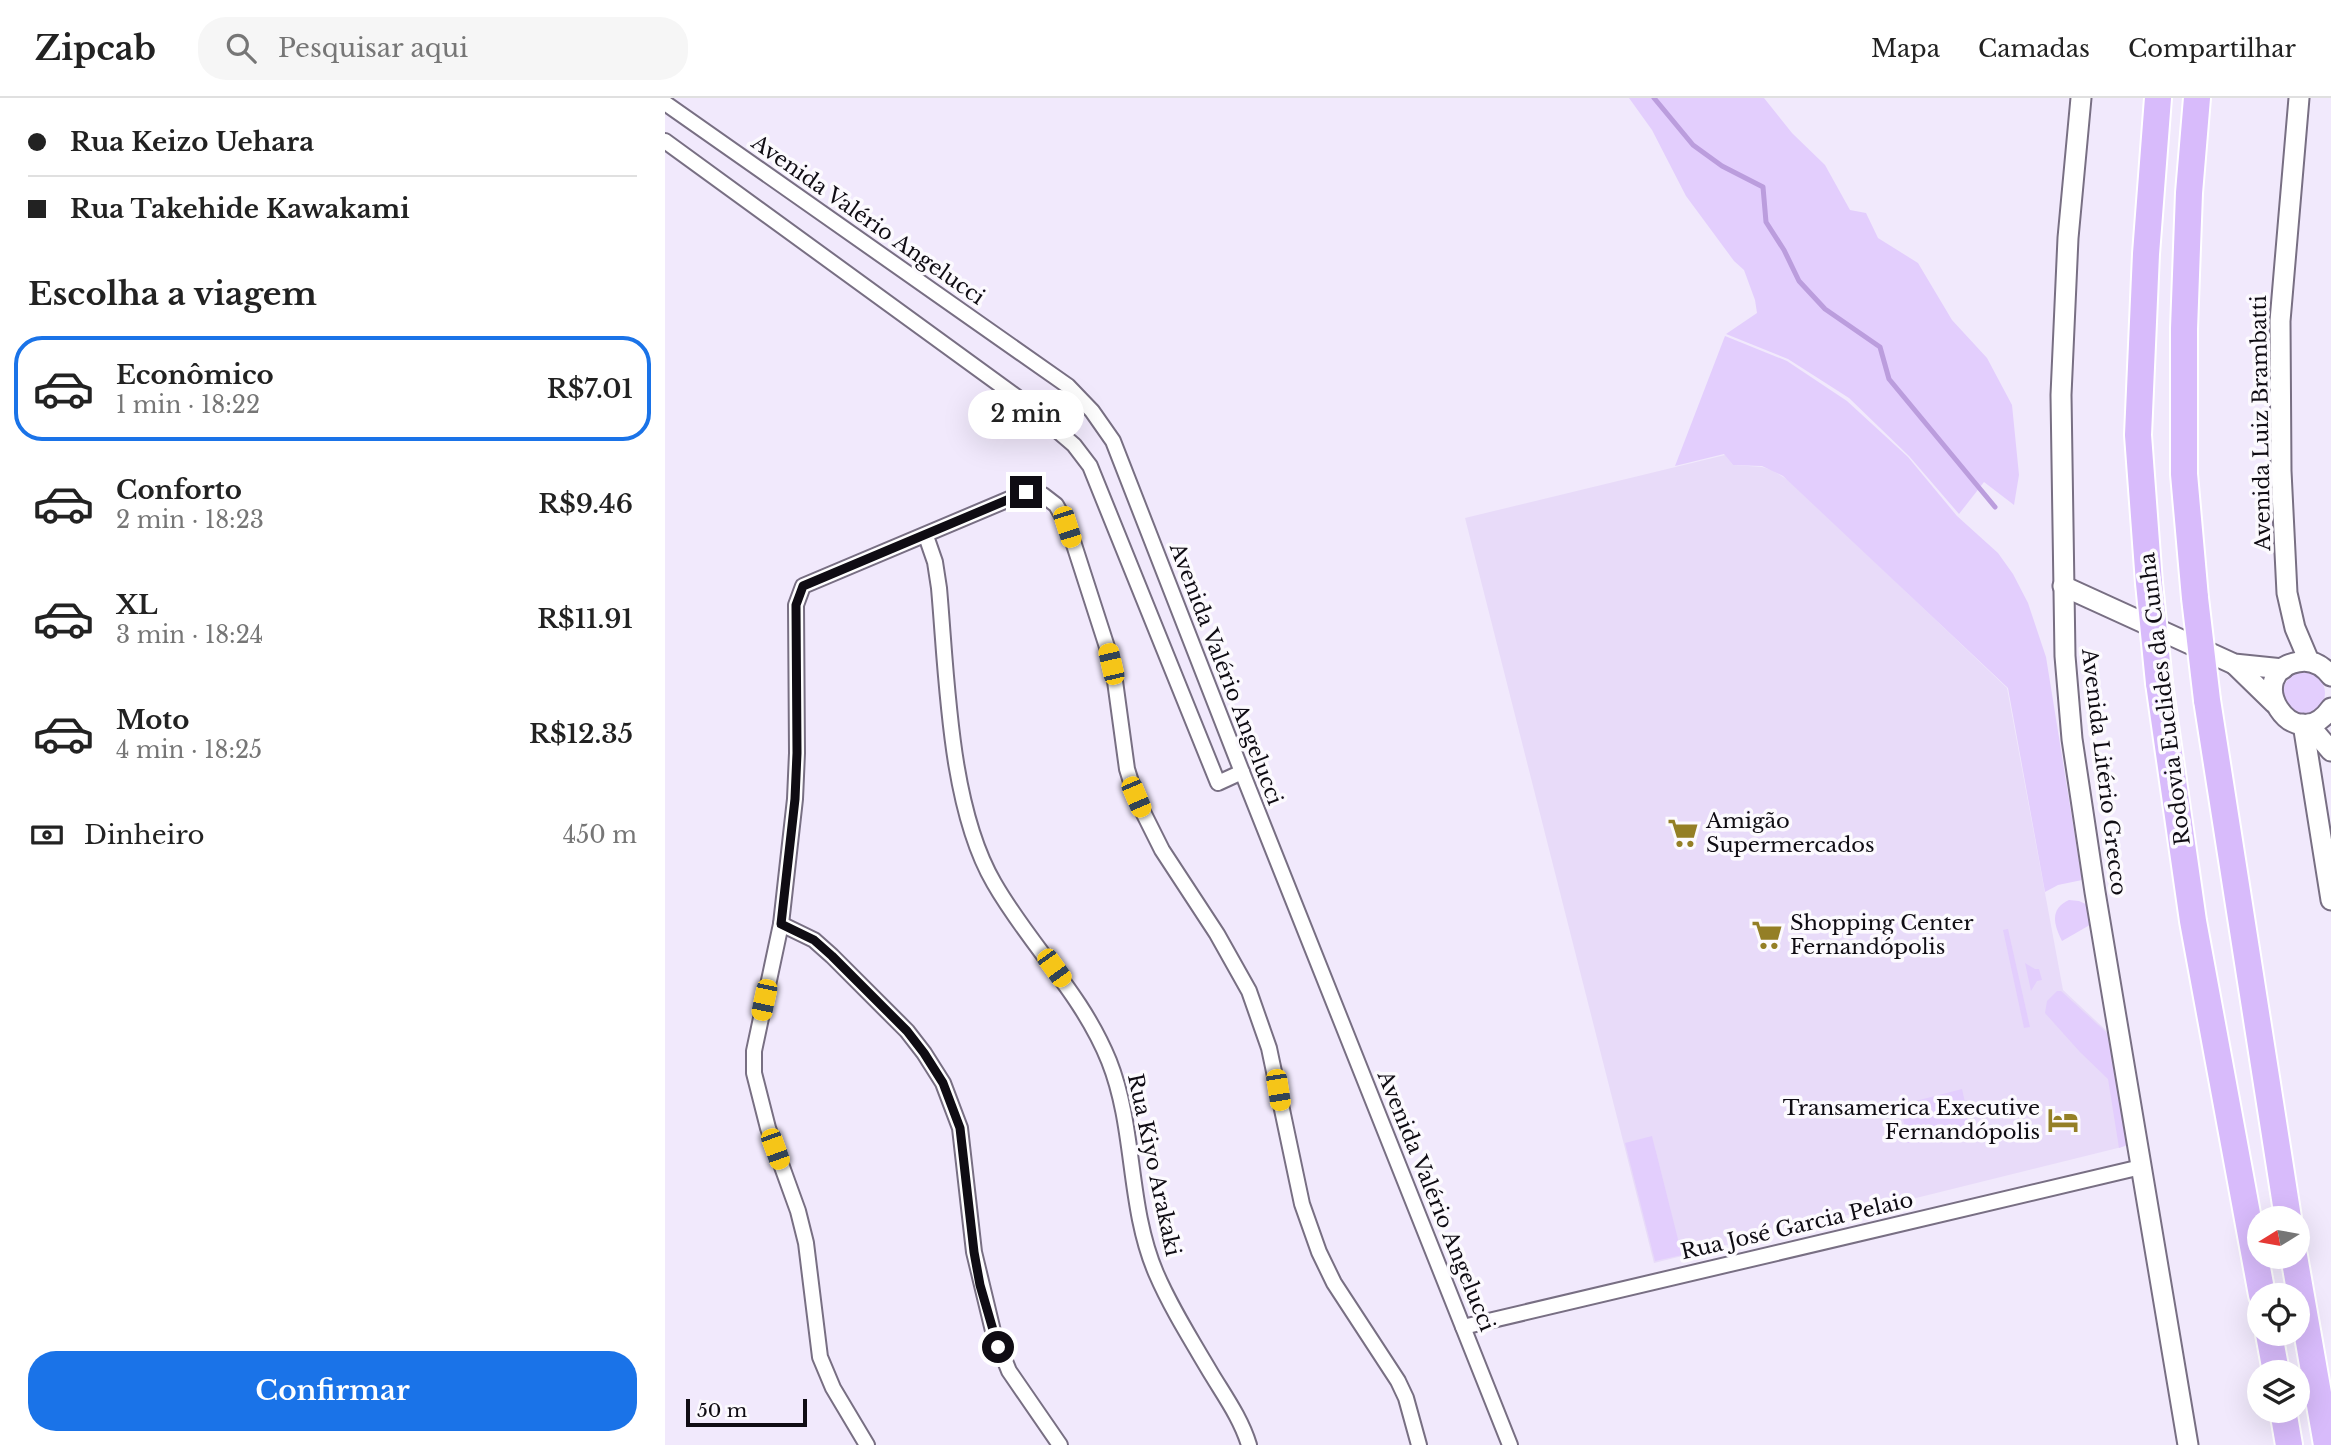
<!DOCTYPE html>
<html lang="pt">
<meta charset="utf-8">
<style>
:root{--surface:#fff;--page:#f6f6f6;--text:#222;--muted:#767676;--line:#e0e0e0;--accent:#1a73e8}
body{margin:0;font-family:"Libre Baskerville",serif;background:var(--page);color:var(--text);height:100vh;display:flex;flex-direction:column;font-size:26px;white-space:nowrap}
*{box-sizing:border-box;margin:0}
p{font-size:23px;color:var(--muted)}
.icon{flex:none;width:38px;height:38px;fill:none;stroke:currentColor;stroke-width:2;stroke-linecap:round;stroke-linejoin:round}
.map{position:relative;flex:1;overflow:hidden}
.details{display:flex;flex-direction:column;background:var(--surface);width:665px}
.details>*{flex:none}
.banner{display:grid;align-content:center;height:154px;padding:0 28px;background:var(--surface)}
.needle{width:46px;rotate:259deg}
.fabs{position:absolute;left:1582px;top:1108px;display:grid;gap:14px}
.fabs a{display:grid;place-items:center;width:63px;height:63px;border-radius:50%;background:var(--surface);box-shadow:0 7px 28px #0002;font-size:35px}
.scale{position:absolute;left:21px;bottom:18px;width:121px;box-sizing:border-box;padding-left:7px;border:4px solid #0f0c13;border-top:0;font-size:19px;line-height:24px;white-space:nowrap;color:#0f0c13;-webkit-text-stroke:5px #fcfafe;paint-order:stroke}
.end{position:absolute;width:32px;height:32px;margin:-16px;border:9px solid #0f0c13;background:#fff;box-shadow:0 0 0 4px #fff}
.from{border-radius:50%}
.bubble{position:absolute;height:49px;border-radius:24px;background:var(--surface);box-shadow:0 7px 28px #0002;font-size:23px;font-weight:600;line-height:49px;text-align:center}
.car{position:absolute;width:21px;height:42px;margin:-21px -10px;border-radius:9px;box-shadow:0 0 5px 2px #0007;background:linear-gradient(#f5c518 24%,#345 0 40%,#f5c518 0 76%,#345 0 86%,#f5c518 0)}
.banner b{display:flex;align-items:center;gap:24px;height:66px;font-size:26px}
.banner b+b{border-top:2px solid var(--line)}
.banner i{width:18px;height:18px;background:var(--text)}
ul{padding:0;list-style:none}
li{display:flex;align-items:center;gap:21px;height:105px;margin:0 14px 10px;padding:0 14px;border:4px solid transparent;border-radius:28px}
li div{flex:1}
li b{display:block;font-size:26px}
li em{font-style:normal;font-weight:600}
li.selected{border-color:var(--accent)}
li>.icon{width:63px;height:63px;stroke-width:1.5}
h2{padding:0 28px;font-size:32px;line-height:84px}
.pay{display:flex;align-items:center;gap:18px;height:77px;padding:0 28px;font-size:26px}
.pay p{margin-inline-start:auto}
.action{display:flex;gap:14px;margin-top:auto;padding:14px 28px}
.action a{flex:1;height:80px;border-radius:28px;background:var(--accent);color:#fff;font-size:28px;font-weight:600;line-height:80px;text-align:center}
header{display:flex;align-items:center;gap:42px;box-sizing:border-box;height:98px;padding:0 35px;background:var(--surface);border-bottom:2px solid var(--line)}
header strong{font-size:33px}
nav{display:flex;gap:38px;margin-inline-start:auto;font-size:24px}
.search{width:490px;height:63px;background:var(--page);display:flex;align-items:center;gap:18px;box-sizing:border-box;padding:0 24px;border-radius:28px;color:var(--muted);font-size:26px}
main{display:flex;flex:1;min-height:0}
.map>svg:first-child{display:block}
</style>
<header>
<strong>Zipcab</strong>
<div class="search"><svg class="icon" aria-label="search" viewBox="0 0 24 24"><circle cx="10" cy="10" r="6"/><path d="M15 15l6 6"/></svg>Pesquisar aqui</div>
<nav><a>Mapa</a><a>Camadas</a><a>Compartilhar</a></nav>
</header>
<main>
<section class="details">
<div class="banner">
<b><i class="from"></i>Rua Keizo Uehara</b>
<b><i></i>Rua Takehide Kawakami</b>
</div>
<h2>Escolha a viagem</h2>
<ul>
<li class="selected"><svg class="icon" aria-label="car" viewBox="0 0 24 24"><path d="M5 17H2v-5l4-1 3-4h7l3 4 3 1v5h-3M9 17h6M6 11h13"/><circle cx="7" cy="17" r="2"/><circle cx="17" cy="17" r="2"/></svg><div><b>Econômico</b><p>1 min · 18:22</p></div><em>R$7.01</em></li>
<li><svg class="icon" aria-label="car" viewBox="0 0 24 24"><path d="M5 17H2v-5l4-1 3-4h7l3 4 3 1v5h-3M9 17h6M6 11h13"/><circle cx="7" cy="17" r="2"/><circle cx="17" cy="17" r="2"/></svg><div><b>Conforto</b><p>2 min · 18:23</p></div><em>R$9.46</em></li>
<li><svg class="icon" aria-label="car" viewBox="0 0 24 24"><path d="M5 17H2v-5l4-1 3-4h7l3 4 3 1v5h-3M9 17h6M6 11h13"/><circle cx="7" cy="17" r="2"/><circle cx="17" cy="17" r="2"/></svg><div><b>XL</b><p>3 min · 18:24</p></div><em>R$11.91</em></li>
<li><svg class="icon" aria-label="car" viewBox="0 0 24 24"><path d="M5 17H2v-5l4-1 3-4h7l3 4 3 1v5h-3M9 17h6M6 11h13"/><circle cx="7" cy="17" r="2"/><circle cx="17" cy="17" r="2"/></svg><div><b>Moto</b><p>4 min · 18:25</p></div><em>R$12.35</em></li>
</ul>
<div class="pay"><svg class="icon" aria-label="cash" viewBox="0 0 24 24"><path d="M3 7h18v10H3z"/><circle cx="12" cy="12" r="2"/></svg>Dinheiro<p>450 m</p></div>
<div class="action"><a>Confirmar</a></div>
</section>
<div class="map">
<svg width="1666" height="1347" viewBox="0 0 1666 1347">
<rect width="100%" height="100%" fill="#f1e9fc"/>
<polygon fill="#e8dbf9" points="1060,357 1068,367 1097,369 1107,372 1126,384 1342,590 1398,892 1445,936 1465,1047 989,1165 800,420"/>
<g fill="#e3cefd">
<polygon points="964,0 1099,0 1127,35 1160,67 1185,112 1201,115 1213,140 1253,165 1287,222 1322,260 1347,307 1354,377 1349,407 1319,384 1294,416 1244,358 1184,300 1123,261 1061,236 1092,215 1090,202 1079,172 1069,163 1021,98 987,32"/>
<polygon points="1060,238 1122,263 1182,303 1243,359 1292,418 1333,455 1348,476 1363,505 1381,559 1417,782 1393,787 1380,794 1343,590 1118,378 1097,368 1068,367 1059,356 1010,368"/>
<circle cx="1639" cy="595" r="21"/>
<path d="M1404,802L1414,803L1425,808L1430,824L1397,843C1389,827 1384,811 1404,802Z"/>
<polygon points="1343,831 1365,929 1359,930 1338,832"/>
<polygon points="1360,865 1370,871 1374,871 1377,882 1372,883 1366,893"/>
<polygon points="1392,893 1396,893 1444,937 1464,1046 1454,1050 1443,981 1415,954 1380,915 1382,903"/>
<polygon points="1297,991 1306,1031 1243,1045 1235,1007"/>
<polygon points="987,1038 1017,1157 990,1163 960,1045"/>
</g>
<g fill="none" stroke-linecap="round" stroke-linejoin="round">
<polyline stroke="#bb9ddd" stroke-width="5" points="989,0 1028,47 1057,68 1098,89 1101,124 1119,152 1134,183 1160,211 1215,249 1224,281 1330,409"/>
<g stroke="#786f83" stroke-width="18">
<g id="street">
<polyline points="0,5 403,288 427,313 448,343 577,674 845,1347"/>
<polyline points="0,43 360,305 409,347 425,368 553,685 577,674"/>
<path d="M261,438L270,464L274,490C282,579 284,708 329,785C365,848 416,894 444,963C471,1031 462,1107 491,1175C506,1210 527,1243 547,1277C561,1300 576,1321 584,1347"/>
<polyline points="116,826 149,842 167,858 242,933 259,955 278,985 295,1030 309,1154 328,1233 344,1273 395,1347"/>
<polyline points="798,1229 1476,1069"/>
<polyline points="202,1347 168,1290 155,1259 141,1145 133,1113 103,1030 89,975 89,953 116,826 130,701 132,655 131,507 138,488 361,394 378,397 391,407 403,428 442,549 450,583 462,671 471,700 497,752 552,836 584,893 604,950 637,1106 654,1154 669,1185 733,1283 741,1300 754,1347"/>
</g>
</g>
<g stroke="#786f83" stroke-width="23">
<g id="secondary">
<polyline points="1416,0 1403,140 1396,297 1400,558 1407,641 1430,794 1523,1347"/>
<polyline points="1634,0 1615,223 1616,373 1622,495 1630,530 1644,563"/>
<polyline points="1398,488 1569,566 1618,571"/>
<polyline points="1569,566 1609,605"/>
<path d="M1666,578C1658,568 1647,561 1633,564C1575,575 1629,663 1666,610"/>
<polyline points="1638,626 1666,802"/>
<polyline points="1643,626 1666,653"/>
</g>
</g>
<g stroke="#fff" stroke-width="30">
<g id="highway">
<polyline points="1484,485 1473,337 1481,156 1493,0"/>
<polyline points="1530,500 1519,376 1519,231 1524,95 1532,0"/>
<polyline points="1494,585 1528,823 1597,1197"/>
<polyline points="1542,602 1623,1120"/>
<polyline points="1629,1158 1662,1347"/>
<polyline points="1604,1236 1611,1274"/>
<polyline points="1618,1312 1624,1347"/>
</g>
</g>
<use href="#street" stroke="#fff" stroke-width="14"/>
<use href="#secondary" stroke="#fff" stroke-width="19"/>
<use href="#highway" stroke="#d8bbfb" stroke-width="26"/>
<g stroke="#fff" stroke-width="30" stroke-linecap="butt">
<g id="highway-bridge">
<polyline points="1484,485 1494,585"/>
<polyline points="1530,500 1542,602"/>
</g>
</g>
<use href="#highway-bridge" stroke="#d8bbfb" stroke-width="26"/>
</g>
<g fill="none" stroke-linecap="round" stroke-linejoin="round">
<polyline stroke="#0f0c13" stroke-width="9" points="333,1249 315,1187 309,1154 295,1030 278,985 259,955 242,933 167,858 149,842 116,826 130,701 132,655 131,507 138,488 361,394"/>
</g>
<defs>
<g id="supermarket-bare" transform="scale(2.415)"><path d="M-6-5.5h2.5l.6 2H6L4.5 2H-2.5L-4.4-4H-6ZM-1.5 3.2a1.3 1.3 0 1 0 .1 0ZM3 3.2a1.3 1.3 0 1 0 .1 0Z" fill="#947f26" stroke="#fcfafe" stroke-width="2.5" paint-order="stroke"/></g>
<g id="hotel-bare" transform="scale(2.415)"><path d="M-6-4.5h1.5V1H6V5H4.5V3h-9V5H-6ZM-4 0a1.8 1.8 0 1 1 3.6 0ZM.5 0V-2.5h3Q6-2.5 6 0Z" fill="#947f26" stroke="#fcfafe" stroke-width="2.5" paint-order="stroke"/></g>
</defs>
<g fill-rule="evenodd">
<use href="#supermarket-bare" x="1018" y="735"/>
<use href="#supermarket-bare" x="1102" y="837"/>
<use href="#hotel-bare" x="1398" y="1022"/>
</g>
<g text-anchor="middle" stroke-width="7" stroke-linejoin="round" paint-order="stroke">
<g font-size="21" fill="#0f0c13" stroke="#fcfafe">
<text transform="translate(203 122) rotate(35)" y="7">Avenida Valério Angelucci</text>
<text transform="translate(1596 325) rotate(-91)" y="7">Avenida Luiz Brambatti</text>
<text transform="translate(561 576) rotate(69)" y="7">Avenida Valério Angelucci</text>
<text transform="translate(1500 601) rotate(-97)" y="7">Rodovia Euclides da Cunha</text>
<text transform="translate(1439 674) rotate(83)" y="7">Avenida Litério Grecco</text>
<text transform="translate(489 1067) rotate(78)" y="7">Rua Kiyo Arakaki</text>
<text transform="translate(771 1103) rotate(68)" y="7">Avenida Valério Angelucci</text>
<text transform="translate(1132 1128) rotate(-13)" y="7">Rua José Garcia Pelaio</text>
</g>
<g font-size="21" fill="#0f0c13" stroke="#fcfafe" text-anchor="start">
<text x="1041" y="730">Amigão<tspan x="1041" dy="24">Supermercados</tspan></text>
<text x="1125" y="832">Shopping Center<tspan x="1125" dy="24">Fernandópolis</tspan></text>
<text x="1375" y="1017" text-anchor="end">Transamerica Executive<tspan x="1375" dy="24">Fernandópolis</tspan></text>
</g>
</g>
</svg>
<div class="fabs">
<a><svg class="needle" viewBox="-14 -14 28 28"><path d="M0-13l5 13h-10z" fill="#e53935"/><path d="M0 13l5-13h-10z" fill="#767676"/></svg></a>
<a><svg class="icon" aria-label="locate" viewBox="0 0 24 24"><circle cx="12" cy="12" r="6"/><path d="M12 2v4M12 18v4M2 12h4M18 12h4"/></svg></a>
<a><svg class="icon" aria-label="layers" viewBox="0 0 24 24"><path d="M12 4l9 5-9 5-9-5zM3 14l9 5 9-5"/></svg></a>
</div>
<div class="scale">50 m</div>
<i class="end from" style="left:333px;top:1249px"></i>
<i class="end" style="left:361px;top:394px"></i>
<div class="bubble" style="left:303px;top:292px;width:116px">2 min</div>
<i class="car" style="left:402px;top:429px;rotate:162deg"></i>
<i class="car" style="left:446px;top:566px;rotate:347deg"></i>
<i class="car" style="left:471px;top:699px;rotate:157deg"></i>
<i class="car" style="left:389px;top:870px;rotate:144deg"></i>
<i class="car" style="left:99px;top:902px;rotate:192deg"></i>
<i class="car" style="left:613px;top:992px;rotate:171deg"></i>
<i class="car" style="left:110px;top:1051px;rotate:160deg"></i>
</div>
</main>
